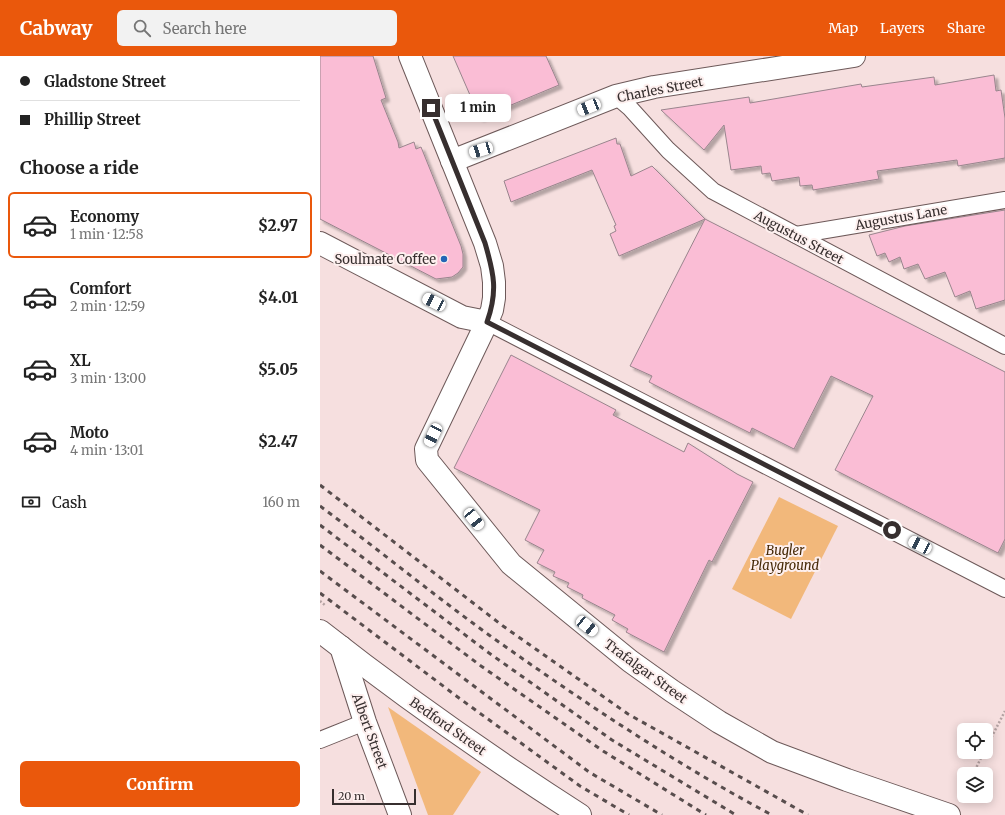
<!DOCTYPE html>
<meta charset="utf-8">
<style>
:root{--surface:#fff;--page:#f2f2f2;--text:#222;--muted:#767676;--line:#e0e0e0;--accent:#ea580c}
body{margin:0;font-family:Merriweather,serif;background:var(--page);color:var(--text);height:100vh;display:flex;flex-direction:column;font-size:15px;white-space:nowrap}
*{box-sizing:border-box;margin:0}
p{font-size:13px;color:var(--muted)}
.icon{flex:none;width:22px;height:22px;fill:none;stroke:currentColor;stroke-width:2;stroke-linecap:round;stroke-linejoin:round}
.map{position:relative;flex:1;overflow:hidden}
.drawer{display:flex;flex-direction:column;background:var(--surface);width:320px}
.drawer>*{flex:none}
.top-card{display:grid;align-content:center;height:88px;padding:0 20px;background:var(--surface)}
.buttons{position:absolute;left:637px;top:667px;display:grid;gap:8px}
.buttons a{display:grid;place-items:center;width:36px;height:36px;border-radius:6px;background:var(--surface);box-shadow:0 2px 10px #0003;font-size:20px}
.scale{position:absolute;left:12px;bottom:10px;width:84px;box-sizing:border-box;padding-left:4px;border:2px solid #372f2f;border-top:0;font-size:11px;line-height:14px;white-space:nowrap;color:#372f2f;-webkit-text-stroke:3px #fdefee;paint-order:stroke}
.end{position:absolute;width:18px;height:18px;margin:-9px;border:5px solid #372f2f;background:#fff;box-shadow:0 0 0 2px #fff}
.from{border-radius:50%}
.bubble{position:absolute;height:28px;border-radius:6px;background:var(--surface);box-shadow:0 2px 10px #0003;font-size:13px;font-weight:800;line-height:28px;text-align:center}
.car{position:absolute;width:12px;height:24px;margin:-12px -6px;border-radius:5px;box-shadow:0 0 3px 1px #0007;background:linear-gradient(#fff 24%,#345 0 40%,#fff 0 76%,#345 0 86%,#fff 0)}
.top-card b{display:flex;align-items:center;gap:14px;height:38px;font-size:15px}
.top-card b+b{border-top:1px solid var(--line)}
.top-card i{width:10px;height:10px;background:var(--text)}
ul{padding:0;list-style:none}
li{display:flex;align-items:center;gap:12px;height:66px;margin:0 8px 6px;padding:0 12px;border:2px solid transparent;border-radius:6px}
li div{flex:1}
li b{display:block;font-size:15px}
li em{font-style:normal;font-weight:800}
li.on{border-color:var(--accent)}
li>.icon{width:36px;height:36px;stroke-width:1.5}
h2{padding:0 20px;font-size:18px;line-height:48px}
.pay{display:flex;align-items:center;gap:10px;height:44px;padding:0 20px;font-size:15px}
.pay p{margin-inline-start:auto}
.cta{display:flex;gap:8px;margin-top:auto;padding:8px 20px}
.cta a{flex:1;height:46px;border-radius:6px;background:var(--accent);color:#fff;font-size:16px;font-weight:800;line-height:46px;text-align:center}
header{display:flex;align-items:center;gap:24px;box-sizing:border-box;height:56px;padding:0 20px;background:var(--accent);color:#fff}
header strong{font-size:19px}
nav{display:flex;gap:22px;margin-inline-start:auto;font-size:14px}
.search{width:280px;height:36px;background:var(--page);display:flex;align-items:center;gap:10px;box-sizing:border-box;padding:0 14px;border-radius:6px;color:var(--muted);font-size:15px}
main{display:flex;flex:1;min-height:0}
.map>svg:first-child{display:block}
</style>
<header>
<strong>Cabway</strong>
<div class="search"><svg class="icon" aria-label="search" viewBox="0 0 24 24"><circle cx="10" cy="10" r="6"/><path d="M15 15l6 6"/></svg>Search here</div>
<nav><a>Map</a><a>Layers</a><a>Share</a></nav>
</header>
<main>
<section class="drawer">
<div class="top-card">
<b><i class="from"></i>Gladstone Street</b>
<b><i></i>Phillip Street</b>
</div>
<h2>Choose a ride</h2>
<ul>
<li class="on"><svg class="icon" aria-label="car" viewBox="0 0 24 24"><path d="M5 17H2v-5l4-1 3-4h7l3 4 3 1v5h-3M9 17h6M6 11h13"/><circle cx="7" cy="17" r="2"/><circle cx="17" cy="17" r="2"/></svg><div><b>Economy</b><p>1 min · 12:58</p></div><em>$2.97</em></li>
<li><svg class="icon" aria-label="car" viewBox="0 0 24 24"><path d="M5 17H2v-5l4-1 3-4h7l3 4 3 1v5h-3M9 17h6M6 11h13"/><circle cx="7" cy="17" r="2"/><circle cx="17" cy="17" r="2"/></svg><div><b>Comfort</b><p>2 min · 12:59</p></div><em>$4.01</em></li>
<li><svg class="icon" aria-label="car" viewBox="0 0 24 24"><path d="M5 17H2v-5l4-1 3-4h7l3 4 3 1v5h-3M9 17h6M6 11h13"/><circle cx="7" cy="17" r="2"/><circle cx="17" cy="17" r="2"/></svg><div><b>XL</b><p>3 min · 13:00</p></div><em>$5.05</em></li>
<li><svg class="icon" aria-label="car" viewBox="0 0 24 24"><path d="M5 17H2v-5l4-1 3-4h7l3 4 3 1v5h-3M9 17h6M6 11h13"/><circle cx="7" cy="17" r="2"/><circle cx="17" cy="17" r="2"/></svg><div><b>Moto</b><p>4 min · 13:01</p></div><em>$2.47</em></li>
</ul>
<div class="pay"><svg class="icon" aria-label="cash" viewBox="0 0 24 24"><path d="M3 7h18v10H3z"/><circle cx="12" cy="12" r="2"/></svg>Cash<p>160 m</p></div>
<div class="cta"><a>Confirm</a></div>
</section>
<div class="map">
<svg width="685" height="759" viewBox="0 0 685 759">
<defs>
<filter id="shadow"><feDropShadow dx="3.5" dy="3.5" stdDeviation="1" flood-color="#0004"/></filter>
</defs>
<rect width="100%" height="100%" fill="#f6dfdf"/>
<g fill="#f2b87b">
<polygon points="459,441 518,470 471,563 412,533"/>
<polygon points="68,651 161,716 133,759 108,759"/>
</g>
<g fill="#fabdd5" stroke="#99858d" filter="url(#shadow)">
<polygon points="0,0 53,0 66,42 61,44 78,86 79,92 94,86 96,93 101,91 141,190 143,198 143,211 138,217 132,221 116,223 0,163"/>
<polygon points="133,0 226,0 239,29 160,62"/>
<polygon points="674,19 676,35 681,34 685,62 685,102 638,110 637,104 557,115 559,123 493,134 492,129 480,130 479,121 452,125 450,117 442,118 441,110 411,114 404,69 384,94 341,54 429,41 430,47 541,28 542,31 614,21 615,29"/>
<polygon points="296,82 297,88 300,88 311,120 332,110 385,163 299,200 290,178 296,175 294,170 296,169 272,114 191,146 184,125"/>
<polygon points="685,154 685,244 656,253 650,235 635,241 625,216 605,223 598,208 584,213 580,201 569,206 565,197 557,200 549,179 585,170"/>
<polygon points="385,163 685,316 685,483 678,497 515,414 553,340 511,320 474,393 432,372 430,377 368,346 329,326 332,320 310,310"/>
<polygon points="191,299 296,354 293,359 364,396 368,387 417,418 433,426 392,506 389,504 344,596 306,576 308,573 292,564 295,559 262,542 263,539 247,531 249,527 233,520 235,516 217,507 224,494 205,484 220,454 134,412"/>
</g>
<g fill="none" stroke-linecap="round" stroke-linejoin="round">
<g stroke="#6d5959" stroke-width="18">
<g id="lane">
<polyline points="296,40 310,52 348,94 393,135 685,290"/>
<polyline points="476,179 685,144"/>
<polyline points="167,266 685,533"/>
<polyline points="0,684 45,666"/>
</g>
</g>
<g stroke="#6d5959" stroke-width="24">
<g id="street">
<polyline points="90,0 165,187 172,210 174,226 174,242 172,254 167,266 106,393 107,404 191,508 310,605 352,635 399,666 452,696 527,724 629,759"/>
<polyline points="132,105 296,40 334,31 534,0"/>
<polyline points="0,187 142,261 167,266"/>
<path d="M0,575C84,641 171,702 260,759"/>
<polyline points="21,591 45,666 80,759"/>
</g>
</g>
<g stroke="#b4a2a2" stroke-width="2.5" stroke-dasharray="2 2" stroke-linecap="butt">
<polyline points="0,545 6,550"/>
<polyline points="666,692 685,655"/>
<polyline points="653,718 664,696"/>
</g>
<use href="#lane" stroke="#fff" stroke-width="16"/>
<use href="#street" stroke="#fff" stroke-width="22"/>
<g stroke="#584d4d" stroke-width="3" stroke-dasharray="5 5" stroke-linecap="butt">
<polyline points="0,429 183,570 308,658 488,759"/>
<path d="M0,450C59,494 116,541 176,584C265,647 356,708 452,759"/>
<polyline points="0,469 169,597 292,684 416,759"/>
<polyline points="0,489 161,610 283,695 386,759"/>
<polyline points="0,515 269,716 342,759"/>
<polyline points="0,537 139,642 260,730 309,759"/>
</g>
</g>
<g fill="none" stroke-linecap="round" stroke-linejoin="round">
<path stroke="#372f2f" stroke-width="5" d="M111,52L165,187C174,218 178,235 167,266L572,474"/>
</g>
<circle fill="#2366b6" stroke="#fdefee" stroke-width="1.5" cx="124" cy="203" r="4"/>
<g text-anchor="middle" stroke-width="4" stroke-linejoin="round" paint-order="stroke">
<g font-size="13" fill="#372f2f" stroke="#fdefee">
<text transform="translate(340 33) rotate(-11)" y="5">Charles Street</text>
<text transform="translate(581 161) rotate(-10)" y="5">Augustus Lane</text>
<text transform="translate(479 181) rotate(28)" y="5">Augustus Street</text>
<text transform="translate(326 615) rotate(36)" y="5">Trafalgar Street</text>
<text transform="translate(128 670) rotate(35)" y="5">Bedford Street</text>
<text transform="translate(50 675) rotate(70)" y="5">Albert Street</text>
</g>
<g font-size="13" fill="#372f2f" stroke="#fdefee" text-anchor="end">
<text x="116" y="208">Soulmate Coffee</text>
</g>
<g font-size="13" font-style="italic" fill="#452906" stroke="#fdefee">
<text x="465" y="499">Bugler<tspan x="465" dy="15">Playground</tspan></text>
</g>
</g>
</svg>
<div class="buttons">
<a><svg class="icon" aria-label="locate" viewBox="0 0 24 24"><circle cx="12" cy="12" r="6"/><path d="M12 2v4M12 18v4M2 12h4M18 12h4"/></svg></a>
<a><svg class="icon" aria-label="layers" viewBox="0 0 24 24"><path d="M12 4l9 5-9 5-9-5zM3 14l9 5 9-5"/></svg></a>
</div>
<div class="scale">20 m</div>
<i class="end from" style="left:572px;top:474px"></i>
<i class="end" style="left:111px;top:52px"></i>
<div class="bubble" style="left:125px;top:38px;width:66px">1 min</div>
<i class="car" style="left:269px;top:51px;rotate:248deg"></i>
<i class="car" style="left:161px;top:94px;rotate:253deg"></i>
<i class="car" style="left:114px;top:246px;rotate:297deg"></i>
<i class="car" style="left:113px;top:379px;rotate:206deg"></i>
<i class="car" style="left:154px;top:463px;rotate:141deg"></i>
<i class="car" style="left:600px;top:489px;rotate:297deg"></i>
<i class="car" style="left:267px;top:570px;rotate:129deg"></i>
</div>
</main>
